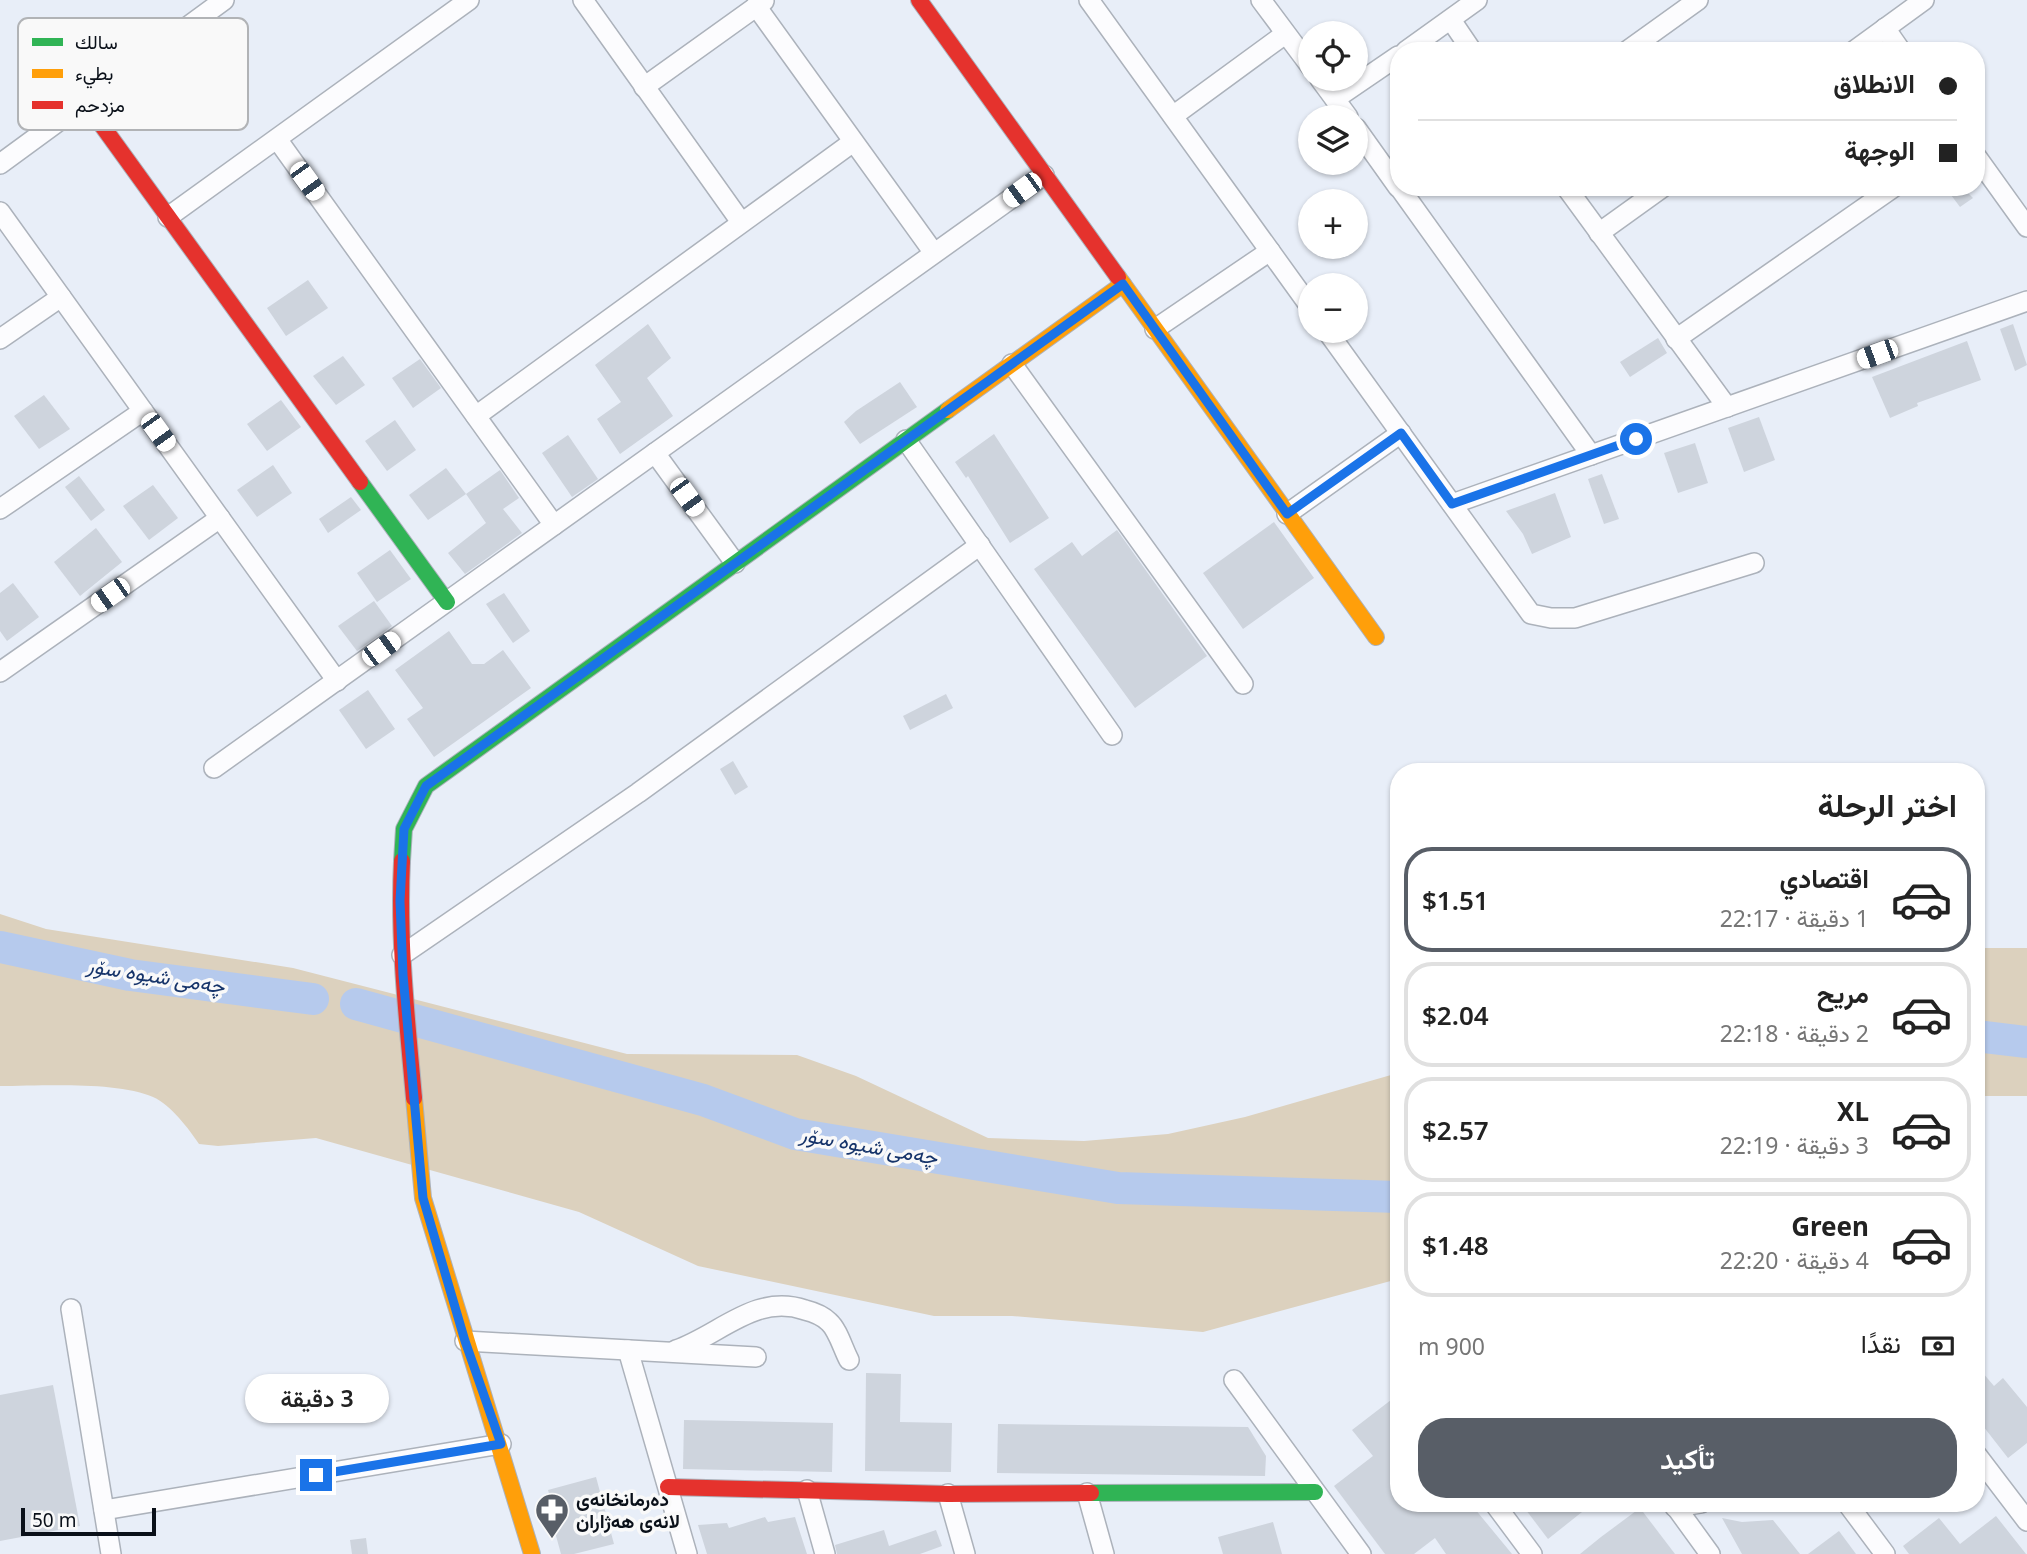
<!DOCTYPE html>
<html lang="ar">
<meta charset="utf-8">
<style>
:root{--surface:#fff;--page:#f6f6f6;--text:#222;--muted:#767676;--line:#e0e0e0;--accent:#585e67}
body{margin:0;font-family:"Noto Sans",Vazirmatn,sans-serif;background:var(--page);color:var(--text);direction:rtl;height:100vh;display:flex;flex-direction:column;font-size:26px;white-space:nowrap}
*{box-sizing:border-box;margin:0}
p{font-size:23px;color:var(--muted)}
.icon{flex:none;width:38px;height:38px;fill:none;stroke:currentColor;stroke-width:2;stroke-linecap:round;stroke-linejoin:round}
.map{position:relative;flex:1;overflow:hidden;direction:ltr}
.details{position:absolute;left:1390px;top:763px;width:595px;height:749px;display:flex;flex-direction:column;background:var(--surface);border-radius:28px;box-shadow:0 2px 5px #0004;direction:rtl}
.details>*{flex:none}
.top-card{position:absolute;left:1390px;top:42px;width:595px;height:154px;border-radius:28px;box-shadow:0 2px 5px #0004;direction:rtl;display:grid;align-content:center;height:154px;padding:0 28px;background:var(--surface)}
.controls{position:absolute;left:1298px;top:21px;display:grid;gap:14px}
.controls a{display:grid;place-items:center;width:70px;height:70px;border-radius:50%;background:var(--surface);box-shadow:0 2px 5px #0004;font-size:35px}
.scale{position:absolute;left:21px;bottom:18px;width:135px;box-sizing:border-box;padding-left:7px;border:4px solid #0a1019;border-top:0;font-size:19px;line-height:24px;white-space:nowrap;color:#0a1019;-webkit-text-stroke:5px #f9f9f9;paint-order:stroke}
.end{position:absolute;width:32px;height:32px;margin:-16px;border:9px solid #1a73e8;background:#fff;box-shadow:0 0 0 4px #fff}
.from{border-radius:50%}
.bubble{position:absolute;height:49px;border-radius:24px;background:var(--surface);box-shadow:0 2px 5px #0004;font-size:23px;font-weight:600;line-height:49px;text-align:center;direction:rtl}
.car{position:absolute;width:21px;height:42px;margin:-21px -10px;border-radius:9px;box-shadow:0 0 5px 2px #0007;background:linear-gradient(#fff 24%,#345 0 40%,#fff 0 76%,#345 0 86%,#fff 0)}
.top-card b{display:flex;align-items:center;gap:24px;height:66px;font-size:26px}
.top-card b+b{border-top:2px solid var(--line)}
.top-card i{width:18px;height:18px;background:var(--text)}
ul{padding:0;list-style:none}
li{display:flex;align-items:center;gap:21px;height:105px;margin:0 14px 10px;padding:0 14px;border:4px solid var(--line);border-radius:28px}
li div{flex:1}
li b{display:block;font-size:26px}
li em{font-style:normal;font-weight:600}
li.current{border-color:var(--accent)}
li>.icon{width:63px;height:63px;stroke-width:1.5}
h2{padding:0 28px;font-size:32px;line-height:84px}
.pay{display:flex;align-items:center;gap:18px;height:77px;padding:0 28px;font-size:26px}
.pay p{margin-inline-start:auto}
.action{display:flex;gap:14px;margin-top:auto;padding:14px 28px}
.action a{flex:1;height:80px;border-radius:28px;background:var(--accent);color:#fff;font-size:28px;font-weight:600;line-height:80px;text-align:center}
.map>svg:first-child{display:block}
</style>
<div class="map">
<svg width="2027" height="1554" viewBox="0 0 2027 1554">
<rect width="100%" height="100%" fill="#e8eef8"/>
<g fill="#dcd1be">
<path d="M0,914L46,929L293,968L627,1054L797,1055L856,1076L988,1138L1084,1141L1168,1134L1245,1117L1398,1073V1279L1203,1332L1012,1316H934L698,1266L579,1212L316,1138L218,1146L199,1144C189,1129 170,1104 153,1097C117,1081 40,1086 0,1086Z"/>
<rect x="1976" y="948" width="51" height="148"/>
</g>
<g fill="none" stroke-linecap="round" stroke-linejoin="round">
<g stroke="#b6caed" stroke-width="32">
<polyline points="0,947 130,975 313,999"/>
<polyline points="356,1004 703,1100 795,1134 1118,1188 1398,1197"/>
<polyline points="1976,1036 2027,1042"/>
</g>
</g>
<g fill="#ced4dd">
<polygon points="1962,187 1973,198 1960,207 1951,195"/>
<polygon points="308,280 328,308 286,336 267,308"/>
<polygon points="648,324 671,358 647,378 673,416 620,454 597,419 621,402 595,365"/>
<polygon points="2013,324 2027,365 2015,371 2000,329"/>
<polygon points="1658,338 1667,353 1630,377 1620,362"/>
<polygon points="1967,341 1981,380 1917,403 1918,406 1890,418 1872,377"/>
<polygon points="343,356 365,385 336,405 313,376"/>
<polygon points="420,359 441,388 413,408 392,378"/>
<polygon points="900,382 917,407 860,444 844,422 856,411"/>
<polygon points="44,395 70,429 39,449 14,416"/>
<polygon points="281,400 301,427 267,451 247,424"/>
<polygon points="1759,417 1775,460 1744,472 1728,428"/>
<polygon points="395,420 416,450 387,471 365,441"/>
<polygon points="994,434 1049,518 1010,543 968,476 966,478 955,462"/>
<polygon points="568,435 598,479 572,497 542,453"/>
<polygon points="1695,443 1708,483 1678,493 1664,453"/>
<polygon points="273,465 292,493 257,517 237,490"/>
<polygon points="446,468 466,494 428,520 409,495"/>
<polygon points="500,470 519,498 503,509 522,533 465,574 448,553 486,523 466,494"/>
<polygon points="1602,474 1619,519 1604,524 1588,479"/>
<polygon points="79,476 105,510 91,521 65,487"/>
<polygon points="153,485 178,518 149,540 123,506"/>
<polygon points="1555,493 1571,537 1532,554 1523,534 1506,511"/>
<polygon points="351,497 361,510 328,533 319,519"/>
<polygon points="1274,522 1314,578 1243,629 1203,573"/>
<polygon points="96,528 122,562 80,596 54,562"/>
<polygon points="1117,530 1207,656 1135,708 1034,569 1072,542 1082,556"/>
<polygon points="390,550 411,579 377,602 357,573"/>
<polygon points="13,583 39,617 7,641 0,631 0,593"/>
<polygon points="504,593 530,631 513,643 486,604"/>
<polygon points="374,601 392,626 357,651 338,626"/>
<polygon points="449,631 472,664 484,664 503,650 531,688 434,757 407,719 423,708 395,670"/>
<polygon points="368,690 395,729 366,749 339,710"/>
<polygon points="946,694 953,708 910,730 903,716"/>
<polygon points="733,761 748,787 735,795 720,769"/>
<polygon points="1976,1365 1994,1386 2003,1378 2027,1407 2027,1443 2008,1458 1976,1417"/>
<polygon points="866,1373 901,1374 900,1422 952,1423 951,1472 865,1471"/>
<polygon points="53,1385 80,1526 0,1541 0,1395"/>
<polygon points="1391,1400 1398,1409 1398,1503 1470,1503 1512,1554 1446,1554 1435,1538 1414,1554 1385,1554 1334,1486 1373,1456 1352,1430"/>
<polygon points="684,1420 833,1423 832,1472 683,1469"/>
<polygon points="998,1424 1248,1427 1266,1456 1265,1476 997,1473"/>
<polygon points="596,1477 614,1544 574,1554 561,1554 553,1525 558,1524 548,1490"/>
<polygon points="1535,1503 1576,1503 1582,1512 1548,1539 1526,1510"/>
<polygon points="1640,1508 1675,1554 1580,1554 1601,1537"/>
<polygon points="1996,1516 2026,1554 1909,1554 1903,1546 1939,1518 1960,1544"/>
<polygon points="765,1517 768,1522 795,1517 807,1554 707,1554 698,1525 727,1523 729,1528"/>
<polygon points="1722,1518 1742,1522 1773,1520 1800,1554 1742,1554"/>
<polygon points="1273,1522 1282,1554 1223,1554 1218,1537"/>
<polygon points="884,1530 889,1546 936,1530 942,1546 920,1554 837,1554 835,1545"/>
<polygon points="1839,1531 1856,1554 1808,1554"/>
<polygon points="366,1538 368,1554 352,1554 350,1540"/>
</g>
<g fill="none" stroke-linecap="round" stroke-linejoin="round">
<g stroke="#acb2bb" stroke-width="22">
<g id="street">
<polyline points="583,0 741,222"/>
<polyline points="1089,0 1311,308"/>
<polyline points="1261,0 1311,67"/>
<polyline points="756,6 934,253"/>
<polyline points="1451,20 1472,51"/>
<polyline points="1885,28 1901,51"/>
<polyline points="1406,51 1477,0"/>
<polyline points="1627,51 1698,0"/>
<polyline points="1854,51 1924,0"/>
<polyline points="1320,79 1348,117"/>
<polyline points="644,87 764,1"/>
<polyline points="1335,99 1398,56"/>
<polyline points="1173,116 1285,34"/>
<polyline points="1356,128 1398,187"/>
<polyline points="277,139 554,525"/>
<polyline points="1976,156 2027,227"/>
<polyline points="0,164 224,0"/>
<polyline points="1399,187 1591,455"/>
<polyline points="1566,187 1727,407"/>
<polyline points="0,212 337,681"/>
<polyline points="168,217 469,0"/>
<polyline points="1599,233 1663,187"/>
<polyline points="1155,329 1270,251"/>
<polyline points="1327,331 1531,614 1551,618 1575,618 1754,563"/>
<polyline points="0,339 61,297"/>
<polyline points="1676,339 1894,187"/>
<polyline points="1012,364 1243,684"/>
<polyline points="476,416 853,142"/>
<polyline points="906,440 1112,735"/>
<polyline points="655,453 735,563"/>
<polyline points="1452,504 2027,301"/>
<polyline points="0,509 143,411"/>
<polyline points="1287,514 1401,433"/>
<polyline points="0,672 220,518"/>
<polyline points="214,768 1044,175"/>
<polyline points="402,955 638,793 980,545"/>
<polyline points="71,1309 111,1554"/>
<polyline points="465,1341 756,1357"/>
<polyline points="628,1350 687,1554"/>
<path d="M676,1350C720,1335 755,1293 805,1310C813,1312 823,1316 829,1322C838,1330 843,1349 849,1360"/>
<polyline points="1234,1380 1361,1554"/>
<polyline points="1976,1454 2027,1521"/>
<polyline points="807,1490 825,1554"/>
<polyline points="1087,1493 1104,1554"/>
<polyline points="948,1494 965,1554"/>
<polyline points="1494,1503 1532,1554"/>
<polyline points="1673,1503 1710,1554"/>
<polyline points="1847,1503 1885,1554"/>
<polyline points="1675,1507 1701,1503"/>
<polyline points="104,1510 501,1444"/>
</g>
</g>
<g stroke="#acb2bb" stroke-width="18">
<g id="fast">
<polyline points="360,482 447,602"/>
<polyline points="402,861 404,829 426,786 948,410"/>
<polyline points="1091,1493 1315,1492"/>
</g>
</g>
<g stroke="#acb2bb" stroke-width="18">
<g id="slow">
<polyline points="1118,277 1376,637"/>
<polyline points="948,410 1123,284"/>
<polyline points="414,1098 423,1198 532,1554"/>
</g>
</g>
<g stroke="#acb2bb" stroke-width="18">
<g id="jam">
<polyline points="919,0 1118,277"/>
<polyline points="85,102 360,482"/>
<path d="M402,861C398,940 407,1019 414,1098"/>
<polyline points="668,1487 948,1494 1091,1493"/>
</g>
</g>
<use href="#street" stroke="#fcfcfe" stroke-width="19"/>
<use href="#fast" stroke="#30b455" stroke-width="16"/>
<use href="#slow" stroke="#ff9f0a" stroke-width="16"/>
<use href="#jam" stroke="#e5322d" stroke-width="16"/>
</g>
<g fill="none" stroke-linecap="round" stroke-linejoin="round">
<polyline stroke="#1a73e8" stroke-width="9" points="316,1475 501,1444 465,1341 423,1198 403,975 400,901 404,829 426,786 1123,284 1287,514 1401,433 1452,504 1636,439"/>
</g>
<defs>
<g id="pharmacy-pin" transform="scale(1.75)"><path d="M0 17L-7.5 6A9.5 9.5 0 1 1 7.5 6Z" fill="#585e67" stroke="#f9f9f9"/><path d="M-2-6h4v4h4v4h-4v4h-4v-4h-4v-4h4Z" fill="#fff"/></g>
</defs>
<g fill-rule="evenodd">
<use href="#pharmacy-pin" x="552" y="1510"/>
</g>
<g text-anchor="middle" stroke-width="7" stroke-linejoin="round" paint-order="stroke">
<g font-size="19" font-weight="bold" fill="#0a1019" stroke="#f9f9f9" text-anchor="start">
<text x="576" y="1506">دەرمانخانەی<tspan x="576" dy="22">لانەی هەژاران</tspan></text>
</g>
<g font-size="21" font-style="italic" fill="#16346a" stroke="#f9f9f9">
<text transform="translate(156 976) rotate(9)" y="7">چەمی شیوە سۆر</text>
<text transform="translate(869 1146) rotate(10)" y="7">چەمی شیوە سۆر</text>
</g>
</g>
<rect x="18" y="18" width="230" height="112" rx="10" fill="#f9f9f9" stroke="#b1b3b6" stroke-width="2"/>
<rect x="32" y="38" width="31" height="8" fill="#30b455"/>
<rect x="32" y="69" width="31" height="9" fill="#ff9f0a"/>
<rect x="32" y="101" width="31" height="8" fill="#e5322d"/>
<g font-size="19" fill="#0a1019">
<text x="75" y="49">سالك</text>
<text x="75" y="80">بطيء</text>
<text x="75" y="112">مزدحم</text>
</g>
</svg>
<div class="controls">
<a><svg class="icon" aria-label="locate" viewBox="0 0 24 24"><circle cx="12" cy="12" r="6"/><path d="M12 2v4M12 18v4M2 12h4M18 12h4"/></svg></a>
<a><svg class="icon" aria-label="layers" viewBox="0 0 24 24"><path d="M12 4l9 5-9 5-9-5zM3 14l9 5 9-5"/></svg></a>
<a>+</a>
<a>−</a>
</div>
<div class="scale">50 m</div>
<i class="end from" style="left:1636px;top:439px"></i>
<i class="end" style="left:316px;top:1475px"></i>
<div class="bubble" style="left:245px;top:1374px;width:144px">3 دقيقة</div>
<i class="car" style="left:307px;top:181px;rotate:144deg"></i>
<i class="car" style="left:1022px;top:190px;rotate:234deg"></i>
<i class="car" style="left:1877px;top:354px;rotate:250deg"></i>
<i class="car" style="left:158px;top:432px;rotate:144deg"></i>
<i class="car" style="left:687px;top:497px;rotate:144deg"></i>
<i class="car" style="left:110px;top:595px;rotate:235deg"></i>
<i class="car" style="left:381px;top:649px;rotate:54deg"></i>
<div class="top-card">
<b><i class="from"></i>الانطلاق</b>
<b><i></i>الوجهة</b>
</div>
<section class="details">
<h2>اختر الرحلة</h2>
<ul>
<li class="current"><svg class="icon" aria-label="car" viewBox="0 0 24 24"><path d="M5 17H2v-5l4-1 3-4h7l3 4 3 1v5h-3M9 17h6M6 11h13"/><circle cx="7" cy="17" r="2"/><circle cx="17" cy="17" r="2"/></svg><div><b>اقتصادي</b><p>1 دقيقة · 22:17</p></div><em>$1.51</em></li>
<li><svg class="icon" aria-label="car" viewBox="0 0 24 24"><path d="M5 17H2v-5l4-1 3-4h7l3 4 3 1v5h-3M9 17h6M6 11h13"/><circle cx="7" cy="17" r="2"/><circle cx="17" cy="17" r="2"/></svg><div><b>مريح</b><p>2 دقيقة · 22:18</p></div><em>$2.04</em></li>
<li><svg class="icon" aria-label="car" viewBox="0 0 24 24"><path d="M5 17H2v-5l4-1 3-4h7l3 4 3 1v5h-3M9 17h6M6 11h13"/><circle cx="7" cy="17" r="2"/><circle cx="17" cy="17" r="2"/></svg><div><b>XL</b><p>3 دقيقة · 22:19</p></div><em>$2.57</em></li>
<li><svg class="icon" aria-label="car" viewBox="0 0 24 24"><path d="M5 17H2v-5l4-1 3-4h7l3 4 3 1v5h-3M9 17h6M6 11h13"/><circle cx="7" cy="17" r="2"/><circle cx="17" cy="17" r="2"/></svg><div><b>Green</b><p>4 دقيقة · 22:20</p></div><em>$1.48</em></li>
</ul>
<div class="pay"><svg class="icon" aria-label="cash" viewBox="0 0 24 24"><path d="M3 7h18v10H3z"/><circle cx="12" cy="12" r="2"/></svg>نقدًا<p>900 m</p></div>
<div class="action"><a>تأكيد</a></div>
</section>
</div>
